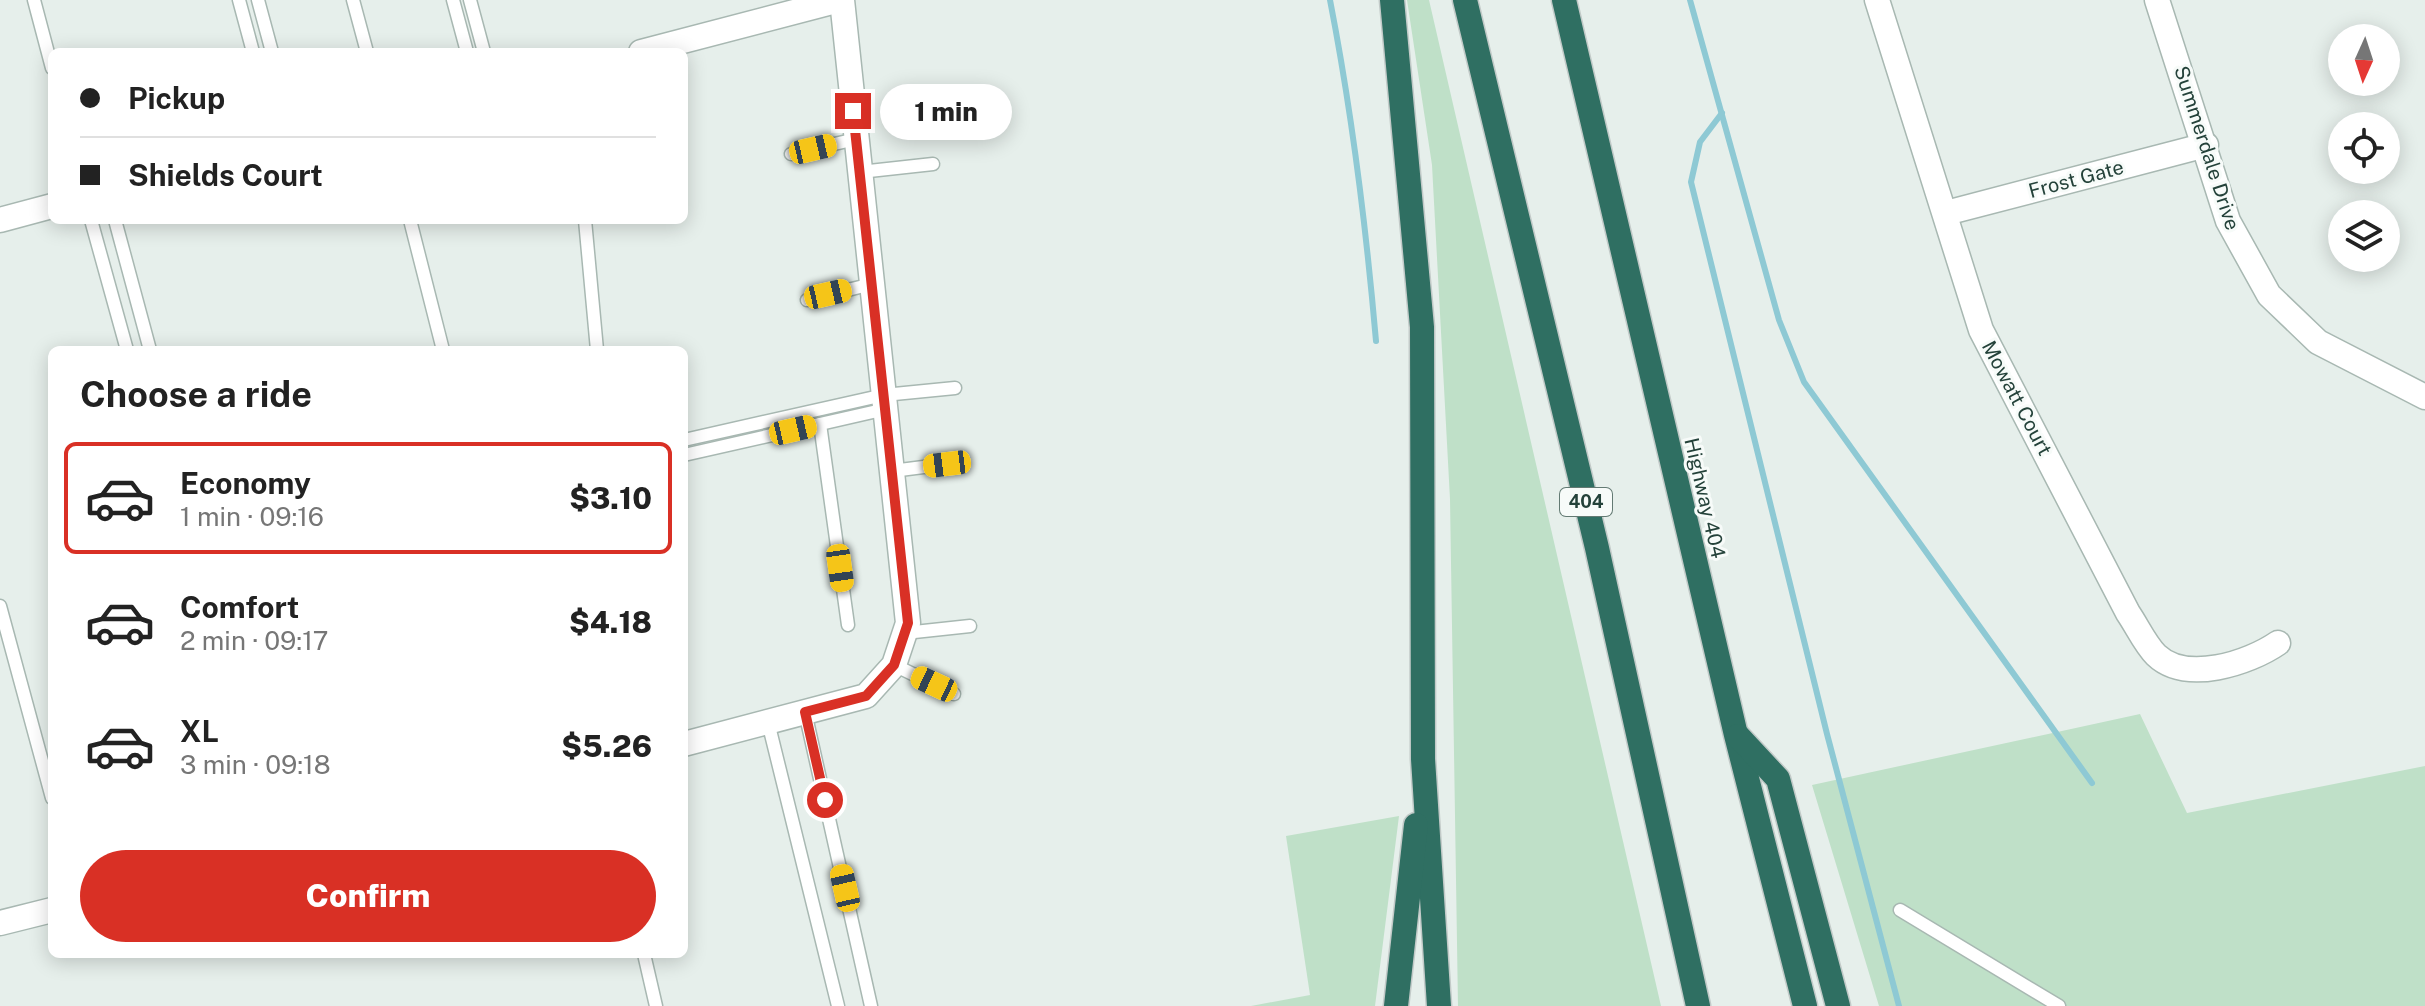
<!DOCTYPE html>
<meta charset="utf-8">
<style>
:root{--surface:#fff;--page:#f2f2f2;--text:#222;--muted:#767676;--line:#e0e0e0;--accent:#d93025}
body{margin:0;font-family:"Public Sans",sans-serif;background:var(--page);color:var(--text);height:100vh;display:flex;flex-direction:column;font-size:30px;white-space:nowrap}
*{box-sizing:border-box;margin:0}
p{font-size:26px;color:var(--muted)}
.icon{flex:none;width:44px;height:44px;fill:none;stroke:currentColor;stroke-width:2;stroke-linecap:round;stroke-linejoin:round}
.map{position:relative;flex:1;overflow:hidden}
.sheet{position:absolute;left:48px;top:346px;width:640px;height:612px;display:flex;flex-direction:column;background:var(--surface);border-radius:12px;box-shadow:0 4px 20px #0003}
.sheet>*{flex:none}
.top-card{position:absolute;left:48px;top:48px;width:640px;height:176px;border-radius:12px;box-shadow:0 4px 20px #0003;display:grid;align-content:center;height:176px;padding:0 32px;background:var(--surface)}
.needle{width:52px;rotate:183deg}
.fabs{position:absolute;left:2328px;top:24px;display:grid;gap:16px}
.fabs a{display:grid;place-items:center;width:72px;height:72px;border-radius:50%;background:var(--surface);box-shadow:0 4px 20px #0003;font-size:40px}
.end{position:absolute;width:36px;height:36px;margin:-18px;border:10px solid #d93025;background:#fff;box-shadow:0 0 0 4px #fff}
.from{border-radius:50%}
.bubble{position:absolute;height:56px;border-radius:28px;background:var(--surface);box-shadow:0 4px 20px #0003;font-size:26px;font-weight:800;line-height:56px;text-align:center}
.car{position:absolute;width:24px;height:48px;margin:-24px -12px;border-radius:10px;box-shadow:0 0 6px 2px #0007;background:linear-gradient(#f5c518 24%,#345 0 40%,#f5c518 0 76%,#345 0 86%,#f5c518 0)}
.top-card b{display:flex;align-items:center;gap:28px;height:76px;font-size:30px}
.top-card b+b{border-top:2px solid var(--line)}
.top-card i{width:20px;height:20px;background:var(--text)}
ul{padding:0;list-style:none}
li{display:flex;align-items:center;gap:24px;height:112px;margin:0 16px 12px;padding:0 16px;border:4px solid transparent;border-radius:12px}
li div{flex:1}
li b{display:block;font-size:30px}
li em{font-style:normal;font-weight:800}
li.on{border-color:var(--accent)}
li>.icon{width:72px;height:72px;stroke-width:1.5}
h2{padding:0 32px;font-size:36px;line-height:96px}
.cta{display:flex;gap:16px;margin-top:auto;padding:16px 32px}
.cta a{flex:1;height:92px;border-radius:48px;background:var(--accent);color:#fff;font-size:32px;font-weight:800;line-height:92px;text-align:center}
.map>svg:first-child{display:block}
</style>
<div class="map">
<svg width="2425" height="1006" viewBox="0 0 2425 1006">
<rect width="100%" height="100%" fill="#e6efeb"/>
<g fill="#bfe0c8">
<polygon points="1407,0 1429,0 1661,1006 1458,1006 1450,499 1432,165"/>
<polygon points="2140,714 2187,813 2425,766 2425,1006 1879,1006 1812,785"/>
<polygon points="1399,816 1375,1006 1251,1006 1310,995 1286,836"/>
</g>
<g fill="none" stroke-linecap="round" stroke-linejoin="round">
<g stroke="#8ec9d4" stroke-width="6">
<path d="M1330,0C1352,113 1366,226 1376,341"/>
<polyline points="1690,0 1779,320 1804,382 2092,783"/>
<polyline points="1722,113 1700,142 1691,182 1827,734 1899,1006"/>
</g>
<g stroke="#a8b8b2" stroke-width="15">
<g id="lane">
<polyline points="34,0 52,68"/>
<polyline points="239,0 253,52"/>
<polyline points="258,0 272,52"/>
<polyline points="353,0 367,52"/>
<polyline points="453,0 467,52"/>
<polyline points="470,0 484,52"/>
<polyline points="791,154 856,139"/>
<polyline points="860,172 933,164"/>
<polyline points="91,220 127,350"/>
<polyline points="115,220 150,350"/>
<polyline points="410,220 443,350"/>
<polyline points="585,220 597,350"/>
<polyline points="807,300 872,284"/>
<polyline points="820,424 848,625"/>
<polyline points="684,440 884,395 955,388"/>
<polyline points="684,455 886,409"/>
<polyline points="892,471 947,464"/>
<polyline points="0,606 52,798"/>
<polyline points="905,633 970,626"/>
<polyline points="894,665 954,694"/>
<polyline points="805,712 871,1006"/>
<polyline points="768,722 838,1006"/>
<polyline points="1900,910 2059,1006"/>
<polyline points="644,954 656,1006"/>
</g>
</g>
<g stroke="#a8b8b2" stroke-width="27">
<g id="street">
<path d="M1877,0L1981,330L2128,613C2137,626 2145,644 2156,655C2186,684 2249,663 2278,643"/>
<polyline points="2157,0 2228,221 2269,295 2318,342 2425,397"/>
<polyline points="641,52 840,0"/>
<polyline points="1946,213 2206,145"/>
<polyline points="0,220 52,206"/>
<polyline points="684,744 866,696 894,665 908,623 842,0"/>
<polyline points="0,923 52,910"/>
</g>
</g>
<g stroke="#c2cac8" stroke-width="27">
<g id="highway">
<polyline points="1392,0 1422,327 1423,759 1439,1006"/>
<polyline points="1465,0 1597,548 1698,1006"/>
<polyline points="1564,0 1736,735 1805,1006"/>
<polyline points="1738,736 1778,779 1838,1006"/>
<polyline points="1396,1006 1416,825"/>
</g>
</g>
<use href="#lane" stroke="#fff" stroke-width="12"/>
<use href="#street" stroke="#fff" stroke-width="24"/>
<use href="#highway" stroke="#2f6f62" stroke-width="24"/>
</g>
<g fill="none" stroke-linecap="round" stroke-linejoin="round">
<polyline stroke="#d93025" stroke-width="10" points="825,800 805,712 866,696 894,665 908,623 853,111"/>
</g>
<g text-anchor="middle" stroke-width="6" stroke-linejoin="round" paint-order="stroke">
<rect fill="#f7fbf9" stroke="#637a73" stroke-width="2" x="1560" y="488" width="52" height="28" rx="6"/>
<g font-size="18" font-weight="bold" fill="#24423a">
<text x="1586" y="508">404</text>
</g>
<g font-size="20" fill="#24423a" stroke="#f7fbf9">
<text transform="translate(2207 148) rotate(72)" y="7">Summerdale Drive</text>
<text transform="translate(2076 179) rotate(-15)" y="7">Frost Gate</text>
<text transform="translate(2017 398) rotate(62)" y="7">Mowatt Court</text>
<text transform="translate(1705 498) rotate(77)" y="7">Highway 404</text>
</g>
</g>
</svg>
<div class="fabs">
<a><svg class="needle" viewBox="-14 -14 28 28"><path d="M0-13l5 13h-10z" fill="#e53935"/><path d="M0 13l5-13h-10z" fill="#767676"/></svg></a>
<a><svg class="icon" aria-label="locate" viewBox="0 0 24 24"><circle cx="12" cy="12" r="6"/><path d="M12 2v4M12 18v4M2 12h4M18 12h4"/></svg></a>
<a><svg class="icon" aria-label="layers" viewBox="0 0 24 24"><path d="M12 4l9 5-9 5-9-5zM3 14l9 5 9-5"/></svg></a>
</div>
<i class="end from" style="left:825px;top:800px"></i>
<i class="end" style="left:853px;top:111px"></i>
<div class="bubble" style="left:880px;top:84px;width:132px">1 min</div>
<i class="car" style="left:813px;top:149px;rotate:77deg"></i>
<i class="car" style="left:828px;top:294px;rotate:77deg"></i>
<i class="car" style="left:793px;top:430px;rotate:77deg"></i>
<i class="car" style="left:947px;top:464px;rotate:263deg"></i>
<i class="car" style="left:840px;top:568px;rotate:172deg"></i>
<i class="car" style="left:934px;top:684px;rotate:295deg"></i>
<i class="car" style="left:845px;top:888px;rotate:347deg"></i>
<div class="top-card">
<b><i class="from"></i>Pickup</b>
<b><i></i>Shields Court</b>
</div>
<section class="sheet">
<h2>Choose a ride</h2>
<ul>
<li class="on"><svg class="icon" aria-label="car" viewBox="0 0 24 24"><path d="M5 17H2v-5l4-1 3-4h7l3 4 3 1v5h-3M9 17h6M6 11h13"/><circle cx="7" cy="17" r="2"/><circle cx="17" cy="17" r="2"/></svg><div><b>Economy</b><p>1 min · 09:16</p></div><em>$3.10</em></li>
<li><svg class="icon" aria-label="car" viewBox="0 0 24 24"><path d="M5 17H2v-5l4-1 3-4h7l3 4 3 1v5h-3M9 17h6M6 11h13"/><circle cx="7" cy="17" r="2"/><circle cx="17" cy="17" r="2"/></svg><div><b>Comfort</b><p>2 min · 09:17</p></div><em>$4.18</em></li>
<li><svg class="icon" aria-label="car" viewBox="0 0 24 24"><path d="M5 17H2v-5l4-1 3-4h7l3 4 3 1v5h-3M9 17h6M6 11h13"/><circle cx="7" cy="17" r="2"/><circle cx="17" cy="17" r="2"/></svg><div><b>XL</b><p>3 min · 09:18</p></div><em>$5.26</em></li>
</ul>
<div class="cta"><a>Confirm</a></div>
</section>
</div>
